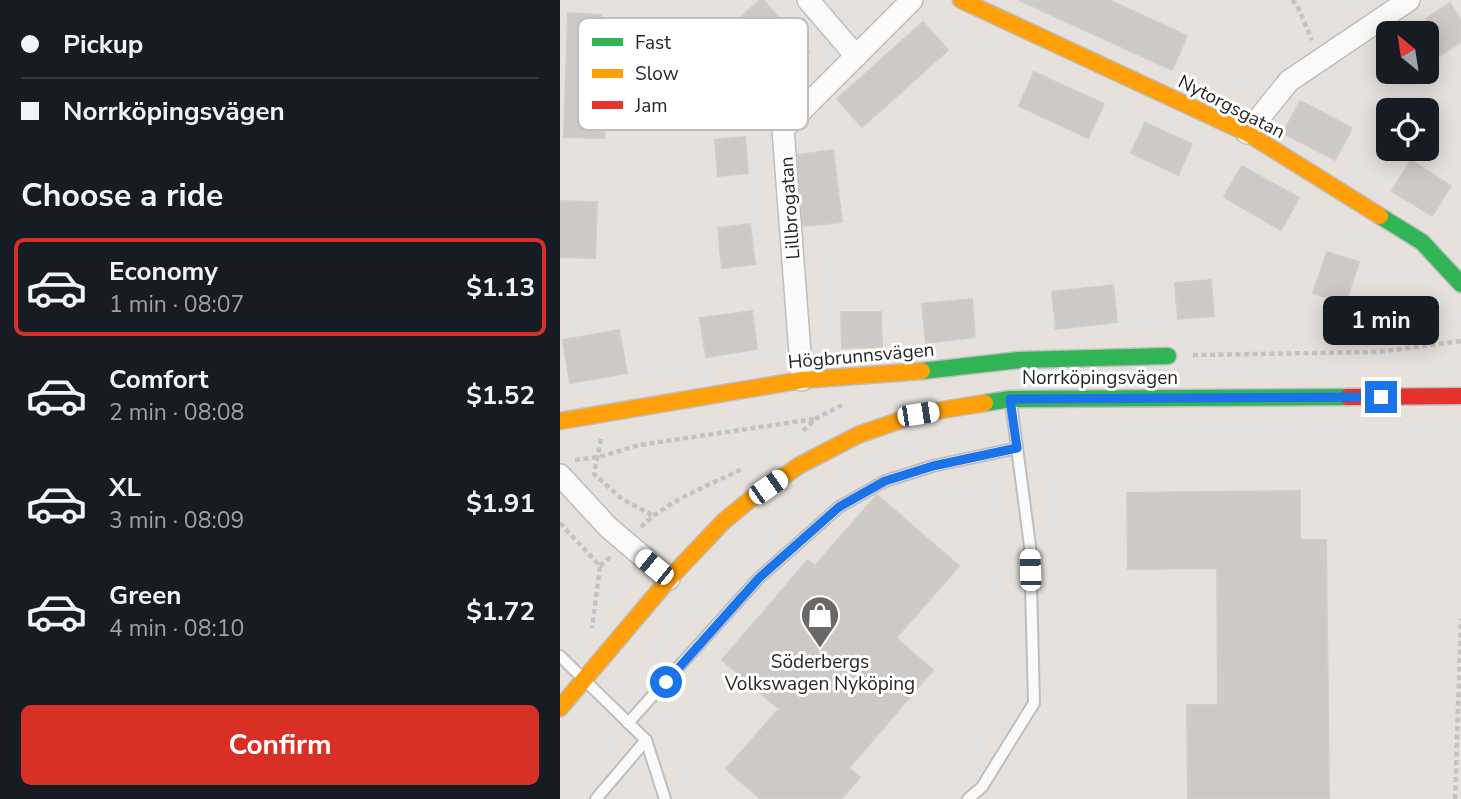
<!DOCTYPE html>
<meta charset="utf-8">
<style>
:root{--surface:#171b24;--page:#20242c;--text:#f1f3f6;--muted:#9ea1a6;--line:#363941;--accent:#d93025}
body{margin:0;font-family:"Nunito Sans",sans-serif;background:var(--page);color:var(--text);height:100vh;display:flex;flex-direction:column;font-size:26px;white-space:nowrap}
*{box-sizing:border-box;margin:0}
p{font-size:23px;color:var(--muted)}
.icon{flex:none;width:38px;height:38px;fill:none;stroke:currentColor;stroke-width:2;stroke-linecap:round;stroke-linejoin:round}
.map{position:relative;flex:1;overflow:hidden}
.side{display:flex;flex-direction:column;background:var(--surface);width:560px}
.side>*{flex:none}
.hud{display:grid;align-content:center;height:154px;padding:0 21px;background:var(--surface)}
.needle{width:46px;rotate:330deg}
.tools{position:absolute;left:816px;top:21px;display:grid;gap:14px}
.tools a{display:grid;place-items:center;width:63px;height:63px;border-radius:10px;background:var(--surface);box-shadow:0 4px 18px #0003;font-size:35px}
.end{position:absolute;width:32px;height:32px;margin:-16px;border:9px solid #1a73e8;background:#fff;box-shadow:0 0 0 4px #fff}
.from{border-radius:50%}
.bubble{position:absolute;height:49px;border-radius:10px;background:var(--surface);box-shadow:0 4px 18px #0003;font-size:23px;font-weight:700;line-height:49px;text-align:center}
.car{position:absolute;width:21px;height:42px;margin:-21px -10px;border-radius:9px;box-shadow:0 0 5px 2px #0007;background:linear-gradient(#fff 24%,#345 0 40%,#fff 0 76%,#345 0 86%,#fff 0)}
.hud b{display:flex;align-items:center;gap:24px;height:66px;font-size:26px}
.hud b+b{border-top:2px solid var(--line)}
.hud i{width:18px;height:18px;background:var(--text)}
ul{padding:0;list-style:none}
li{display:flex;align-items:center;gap:21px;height:98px;margin:0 14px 10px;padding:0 7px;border:4px solid transparent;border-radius:10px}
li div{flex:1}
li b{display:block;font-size:26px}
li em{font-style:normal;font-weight:700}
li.selected{border-color:var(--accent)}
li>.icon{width:63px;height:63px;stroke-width:1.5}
h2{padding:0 21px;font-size:32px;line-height:84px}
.primary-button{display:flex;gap:14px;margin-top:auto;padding:14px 21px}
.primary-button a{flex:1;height:80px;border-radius:10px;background:var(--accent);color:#fff;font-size:28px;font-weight:700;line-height:80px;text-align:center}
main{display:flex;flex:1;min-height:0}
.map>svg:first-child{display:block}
</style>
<main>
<section class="side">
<div class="hud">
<b><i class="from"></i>Pickup</b>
<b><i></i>Norrköpingsvägen</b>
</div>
<h2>Choose a ride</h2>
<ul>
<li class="selected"><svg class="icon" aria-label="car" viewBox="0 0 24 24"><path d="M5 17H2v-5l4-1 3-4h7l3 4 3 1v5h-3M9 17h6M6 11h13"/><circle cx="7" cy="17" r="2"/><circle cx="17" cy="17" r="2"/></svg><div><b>Economy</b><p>1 min · 08:07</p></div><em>$1.13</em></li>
<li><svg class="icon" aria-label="car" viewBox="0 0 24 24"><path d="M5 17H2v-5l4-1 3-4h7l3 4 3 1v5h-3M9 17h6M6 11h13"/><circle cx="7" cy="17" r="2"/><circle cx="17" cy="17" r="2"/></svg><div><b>Comfort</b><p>2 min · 08:08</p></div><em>$1.52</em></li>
<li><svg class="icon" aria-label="car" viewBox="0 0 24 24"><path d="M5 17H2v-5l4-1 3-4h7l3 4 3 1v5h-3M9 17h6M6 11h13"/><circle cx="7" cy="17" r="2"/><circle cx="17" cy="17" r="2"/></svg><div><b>XL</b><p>3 min · 08:09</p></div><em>$1.91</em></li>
<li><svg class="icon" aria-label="car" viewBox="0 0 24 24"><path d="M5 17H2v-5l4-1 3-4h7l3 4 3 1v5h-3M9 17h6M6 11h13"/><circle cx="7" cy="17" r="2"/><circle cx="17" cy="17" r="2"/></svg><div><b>Green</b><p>4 min · 08:10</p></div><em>$1.72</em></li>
</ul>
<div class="primary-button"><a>Confirm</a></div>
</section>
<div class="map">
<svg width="901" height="799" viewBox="0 0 901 799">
<rect width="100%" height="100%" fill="#e6e1dc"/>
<g fill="#ccc9c6" stroke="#d0cdc9" stroke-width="2">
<polygon points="200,0 203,0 250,52 205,92 157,39"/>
<polygon points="459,0 549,0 627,36 612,70"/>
<polygon points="890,3 901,21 901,42 866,65 866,19"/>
<polygon points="8,13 41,15 36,84 46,84 44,138 4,137"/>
<polygon points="363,22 388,50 302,127 277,99"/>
<polygon points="474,72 544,104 528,138 459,106"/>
<polygon points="740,101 792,128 775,160 723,133"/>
<polygon points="585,123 632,144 618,175 571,153"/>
<polygon points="185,137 188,173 158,176 155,140"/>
<polygon points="273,150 282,222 243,226 238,155"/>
<polygon points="851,160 891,186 872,216 832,191"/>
<polygon points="682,166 739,198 721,230 664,197"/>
<polygon points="0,201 37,202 35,258 0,257"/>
<polygon points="190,224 195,264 162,268 158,228"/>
<polygon points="767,252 799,262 785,304 753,293"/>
<polygon points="651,280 654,316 618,319 615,283"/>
<polygon points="553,285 557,322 496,329 492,292"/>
<polygon points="412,299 415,337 366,343 362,304"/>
<polygon points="192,311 197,349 146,357 140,318"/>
<polygon points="281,312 321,312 322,347 282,348"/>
<polygon points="59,330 67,373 10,383 3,340"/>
<polygon points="740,491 740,540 766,540 769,799 628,799 627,705 658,705 657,568 568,569 567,493"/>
<polygon points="317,495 399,566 336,638 373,670 289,768 300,777 281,799 201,799 166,769 219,709 162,660 248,560 255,566"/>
</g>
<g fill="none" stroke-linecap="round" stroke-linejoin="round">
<g stroke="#bfbebe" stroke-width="14">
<g id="lane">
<polyline points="0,656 86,740 36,799"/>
<polyline points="68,723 199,578 279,507 325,481 373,466 457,448"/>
<polyline points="86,740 105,799"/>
<polyline points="408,799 422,787 474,703 470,546 451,402"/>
</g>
</g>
<g stroke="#bfbebe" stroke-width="24">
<g id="street">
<polyline points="296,56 352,0"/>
<polyline points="687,133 729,81 849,0"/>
<polyline points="242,380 223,129 296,56 248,0"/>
<polyline points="0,475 48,527 109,579"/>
</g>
</g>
<g stroke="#bfbebe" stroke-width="19">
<g id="fast">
<polyline points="820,216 862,242 901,284"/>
<polyline points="362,371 459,360 608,356"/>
<polyline points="425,403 450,399 788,397"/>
</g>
</g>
<g stroke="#bfbebe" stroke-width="19">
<g id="slow">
<polyline points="401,0 687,133 820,216"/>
<polyline points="0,421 242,380 362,371"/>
<polyline points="0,708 109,579 164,521 192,498 240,465 298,435 358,414 425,403"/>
</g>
</g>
<g stroke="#bfbebe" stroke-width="19">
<polyline id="jam" points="788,397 901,396"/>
</g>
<g stroke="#c4c3c3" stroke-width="4.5" stroke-dasharray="5 3.5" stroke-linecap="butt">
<polyline points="732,0 737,5 752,40"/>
<polyline points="633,355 817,352 901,341"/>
<polyline points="243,431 255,419 282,405"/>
<polyline points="41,439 34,474 62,499 92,515"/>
<polyline points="15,460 39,457 79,445 254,419"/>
<polyline points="0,523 40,566 32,628"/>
<path d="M81,527C108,500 148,486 182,469"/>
<polyline points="40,566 50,557"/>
<polyline points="895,799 901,619"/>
</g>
<use href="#lane" stroke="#fbfafa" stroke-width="10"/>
<use href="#street" stroke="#fbfafa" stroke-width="21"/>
<use href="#fast" stroke="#30b455" stroke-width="16"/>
<use href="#slow" stroke="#ff9f0a" stroke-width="16"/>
<use href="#jam" stroke="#e5322d" stroke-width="16"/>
</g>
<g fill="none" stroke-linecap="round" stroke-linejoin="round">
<polyline stroke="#1a73e8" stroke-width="9" points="106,682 199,578 279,507 325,481 373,466 457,448 450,399 821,397"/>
</g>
<defs>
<g id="shop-pin" transform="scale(2.0125)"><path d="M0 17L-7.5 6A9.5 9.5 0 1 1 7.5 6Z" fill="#6a6866" stroke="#fff"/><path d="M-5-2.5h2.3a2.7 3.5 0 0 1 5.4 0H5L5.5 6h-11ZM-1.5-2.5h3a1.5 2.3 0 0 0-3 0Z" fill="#fff"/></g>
</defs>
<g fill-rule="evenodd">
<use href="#shop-pin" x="260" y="615"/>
</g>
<g text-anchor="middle" stroke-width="6" stroke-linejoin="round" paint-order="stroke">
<g font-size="19" fill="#272727" stroke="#fff">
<text transform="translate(672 106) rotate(27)" y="7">Nytorgsgatan</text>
<text transform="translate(229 208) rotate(-94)" y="7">Lillbrogatan</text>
<text transform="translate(301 355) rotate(-5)" y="7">Högbrunnsvägen</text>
<text x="540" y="384">Norrköpingsvägen</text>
</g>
<g font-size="19" fill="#272727" stroke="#fff">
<text x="260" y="668">Söderbergs<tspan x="260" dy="22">Volkswagen Nyköping</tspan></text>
</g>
</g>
<rect x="18" y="18" width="230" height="112" rx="10" fill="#fff" stroke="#bebebe" stroke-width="2"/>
<rect x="32" y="38" width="31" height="8" fill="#30b455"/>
<rect x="32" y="69" width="31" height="9" fill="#ff9f0a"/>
<rect x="32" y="101" width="31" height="8" fill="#e5322d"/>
<g font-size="19" fill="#272727">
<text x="75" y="49">Fast</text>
<text x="75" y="80">Slow</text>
<text x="75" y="112">Jam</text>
</g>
</svg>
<div class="tools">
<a><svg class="needle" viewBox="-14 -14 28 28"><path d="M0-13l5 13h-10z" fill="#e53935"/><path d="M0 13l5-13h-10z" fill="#9ea1a6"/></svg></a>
<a><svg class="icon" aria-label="locate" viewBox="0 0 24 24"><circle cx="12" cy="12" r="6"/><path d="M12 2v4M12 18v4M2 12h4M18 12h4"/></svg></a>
</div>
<i class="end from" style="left:106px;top:682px"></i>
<i class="end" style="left:821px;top:397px"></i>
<div class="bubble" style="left:763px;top:296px;width:116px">1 min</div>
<i class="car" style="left:358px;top:414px;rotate:81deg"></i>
<i class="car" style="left:208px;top:487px;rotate:55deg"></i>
<i class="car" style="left:94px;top:567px;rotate:309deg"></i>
<i class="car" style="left:470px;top:570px;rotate:358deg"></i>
</div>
</main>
